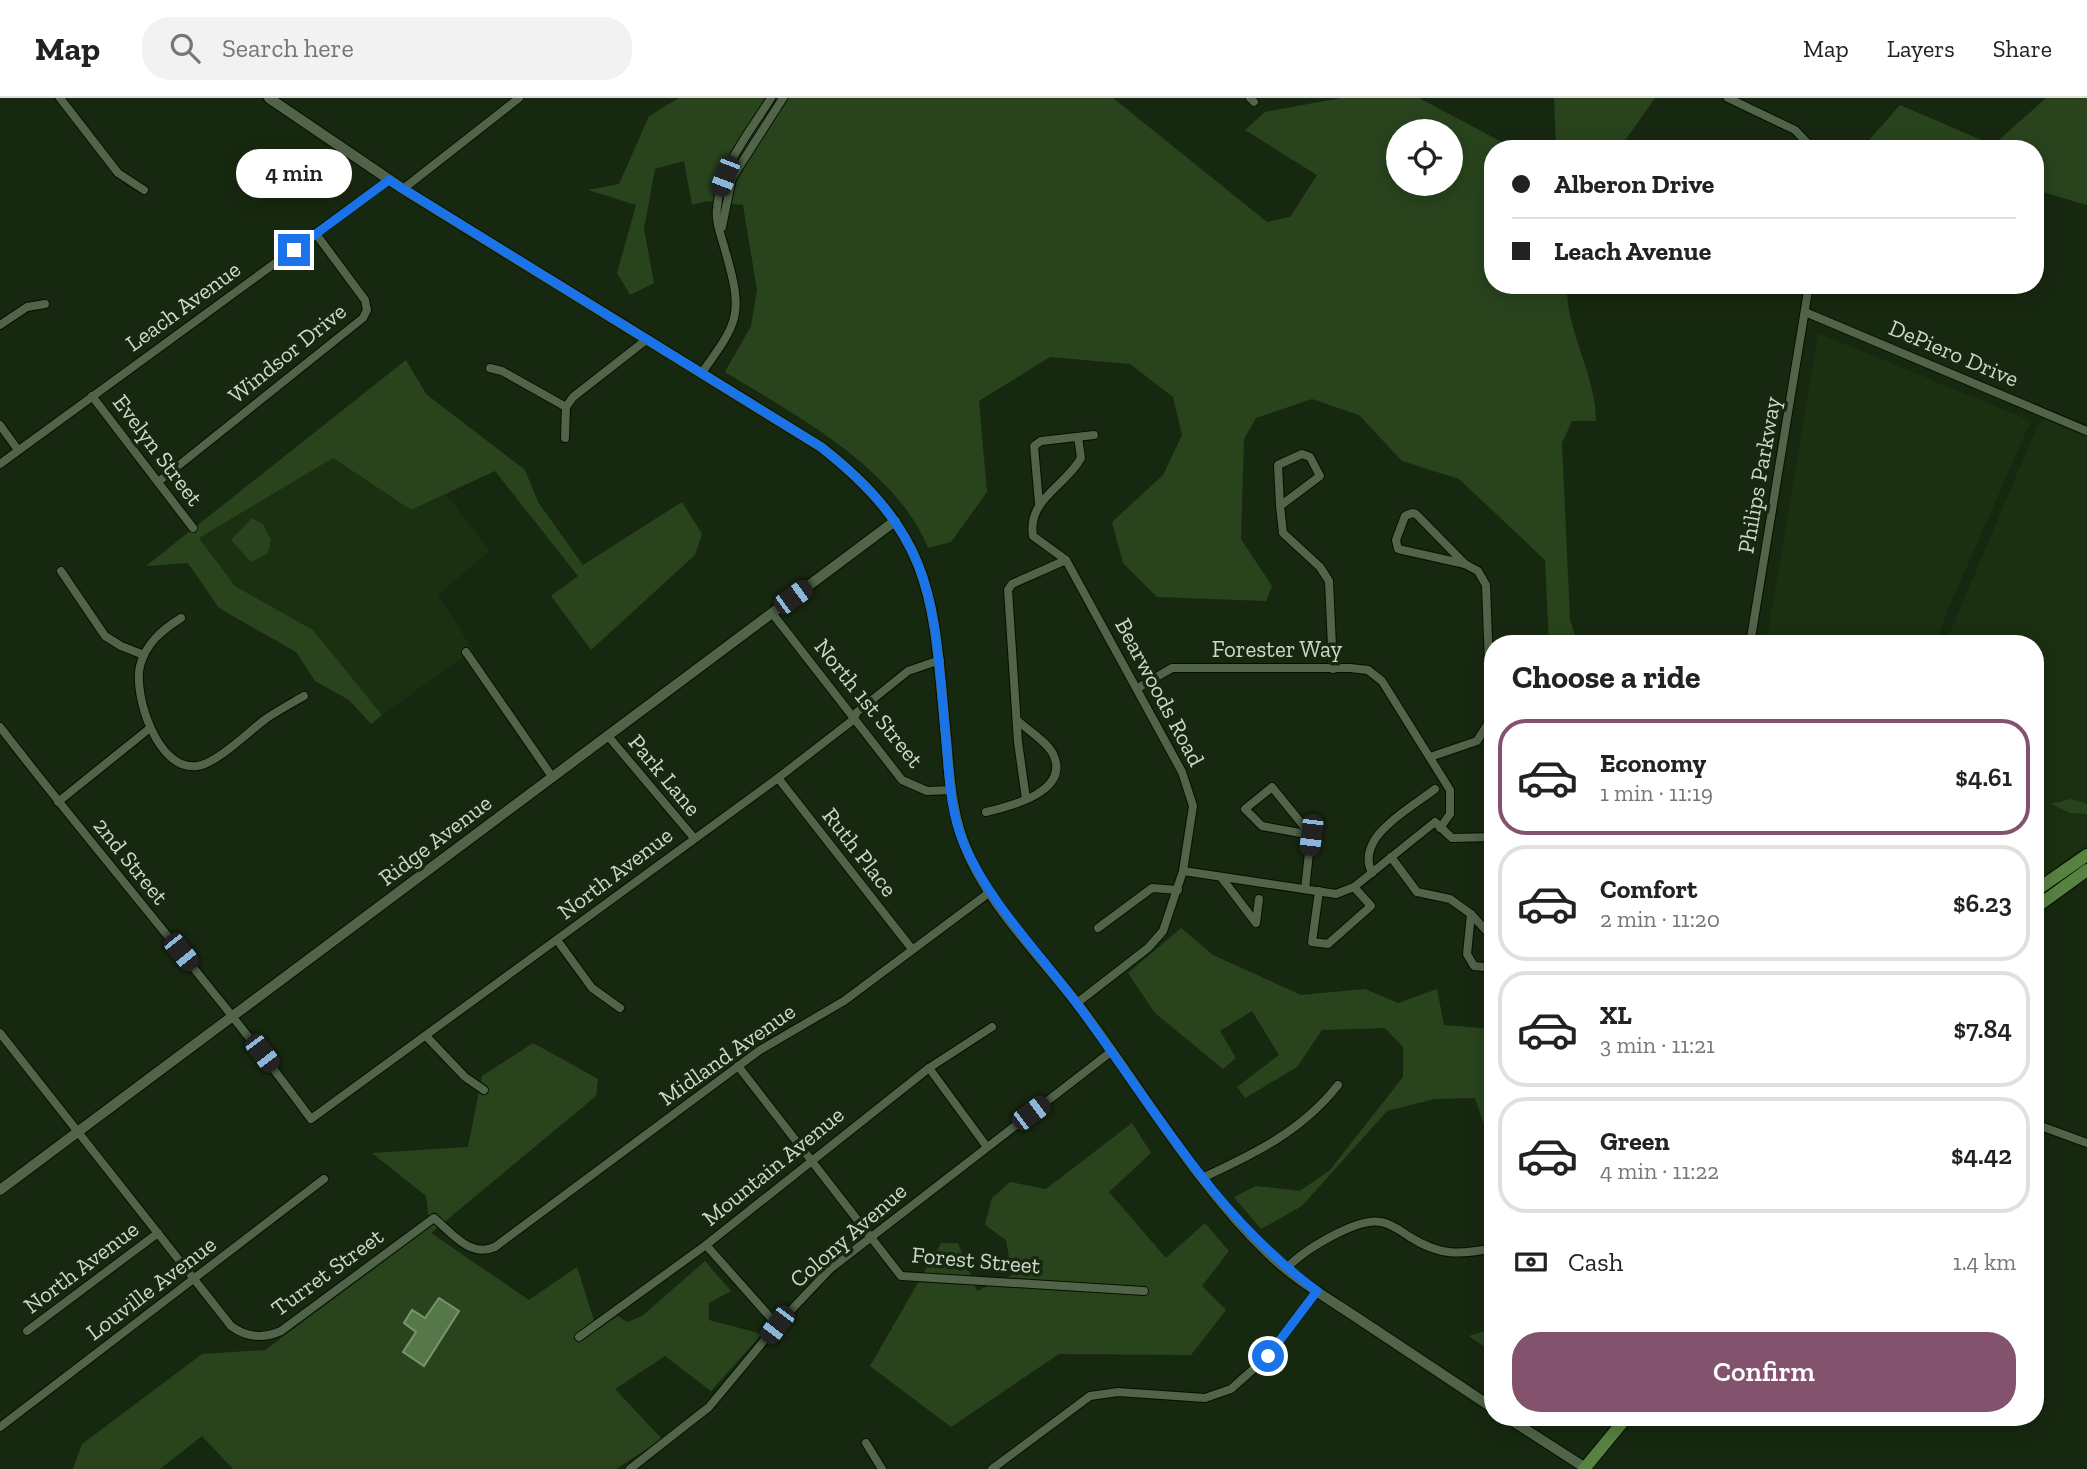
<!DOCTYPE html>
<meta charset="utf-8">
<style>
:root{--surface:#fff;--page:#f2f2f2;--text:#222;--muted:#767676;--line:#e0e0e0;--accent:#83536e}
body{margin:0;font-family:"Zilla Slab",serif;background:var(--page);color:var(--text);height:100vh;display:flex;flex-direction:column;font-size:26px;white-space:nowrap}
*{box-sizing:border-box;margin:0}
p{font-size:23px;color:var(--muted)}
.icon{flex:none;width:38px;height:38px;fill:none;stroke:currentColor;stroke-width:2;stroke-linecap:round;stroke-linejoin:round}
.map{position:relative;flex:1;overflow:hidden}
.panel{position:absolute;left:1484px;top:537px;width:560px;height:791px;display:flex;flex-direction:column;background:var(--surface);border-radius:28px;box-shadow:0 4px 18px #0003}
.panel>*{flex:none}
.banner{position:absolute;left:1484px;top:42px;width:560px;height:154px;border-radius:28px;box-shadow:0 4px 18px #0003;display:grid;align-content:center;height:154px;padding:0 28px;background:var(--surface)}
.buttons{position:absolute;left:1386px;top:21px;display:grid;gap:14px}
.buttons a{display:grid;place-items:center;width:77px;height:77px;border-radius:50%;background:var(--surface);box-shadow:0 4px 18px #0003;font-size:35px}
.end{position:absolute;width:32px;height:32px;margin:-16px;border:9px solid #1a73e8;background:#fff;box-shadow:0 0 0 4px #fff}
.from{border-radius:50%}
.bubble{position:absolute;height:49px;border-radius:24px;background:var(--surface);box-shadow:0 4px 18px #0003;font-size:23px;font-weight:600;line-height:49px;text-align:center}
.car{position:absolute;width:21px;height:42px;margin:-21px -10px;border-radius:9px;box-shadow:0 0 5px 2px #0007;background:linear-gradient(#222 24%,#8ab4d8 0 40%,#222 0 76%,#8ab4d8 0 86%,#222 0)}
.banner b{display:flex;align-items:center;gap:24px;height:66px;font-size:26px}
.banner b+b{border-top:2px solid var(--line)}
.banner i{width:18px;height:18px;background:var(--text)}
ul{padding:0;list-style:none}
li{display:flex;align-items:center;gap:21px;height:116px;margin:0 14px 10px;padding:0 14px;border:4px solid var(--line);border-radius:28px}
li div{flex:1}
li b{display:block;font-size:26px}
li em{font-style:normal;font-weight:600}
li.selected{border-color:var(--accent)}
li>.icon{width:63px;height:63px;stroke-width:1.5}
h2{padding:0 28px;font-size:32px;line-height:84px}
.pay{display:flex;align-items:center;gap:18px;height:77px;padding:0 28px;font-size:26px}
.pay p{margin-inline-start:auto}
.cta{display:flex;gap:14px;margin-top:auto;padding:14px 28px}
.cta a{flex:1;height:80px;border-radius:28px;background:var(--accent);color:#fff;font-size:28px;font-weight:600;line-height:80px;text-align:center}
header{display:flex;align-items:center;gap:42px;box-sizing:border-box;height:98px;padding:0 35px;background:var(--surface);border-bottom:2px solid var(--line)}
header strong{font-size:33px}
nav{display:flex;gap:38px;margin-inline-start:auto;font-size:24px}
.search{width:490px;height:63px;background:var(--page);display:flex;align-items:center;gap:18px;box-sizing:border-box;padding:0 24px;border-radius:28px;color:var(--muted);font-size:26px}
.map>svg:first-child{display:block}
</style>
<header>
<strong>Map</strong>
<div class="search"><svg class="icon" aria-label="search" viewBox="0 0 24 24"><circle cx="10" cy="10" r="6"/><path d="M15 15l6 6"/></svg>Search here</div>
<nav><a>Map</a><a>Layers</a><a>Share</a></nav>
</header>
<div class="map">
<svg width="2087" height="1371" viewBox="0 0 2087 1371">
<rect width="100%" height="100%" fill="#172810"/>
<g fill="#1b3011">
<polygon points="1818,235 2031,323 1948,511 1936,546 1766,546"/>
<polygon points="2044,321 2087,339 2087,746 2035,785 2035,546 1945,546 2037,329"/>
<polygon points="333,360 411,412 446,396 490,453 438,497 473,552 382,617 313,532 235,488 199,440"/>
</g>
<g fill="#29441d" fill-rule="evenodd">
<path d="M679,0H1113L1267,124L1290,119L1317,77L1245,32L1265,14L1341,0H1419L1515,51H1493V187H1567C1566,234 1596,276 1596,323H1572L1562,345L1570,522L1578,546H1549L1545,462L1459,381L1402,363L1359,317L1312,301L1256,320L1244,341L1241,441L1272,488L1266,503L1157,499L1123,465L1112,424L1163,377L1182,337L1173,299L1130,266L1050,259L979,303L987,394L951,444L928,450C897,371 794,316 725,274L751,228L757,192L743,107L707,103L692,107L684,63L655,71L644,131L654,185L630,197L617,175L636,107L588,92L619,86L649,18ZM1398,33H1451V86H1398Z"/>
<polygon points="1554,0 1655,0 1619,51 1556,51"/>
<polygon points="2046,0 2087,0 2087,107 2035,92 2035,51 1874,51 1870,41 1900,7 1993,47"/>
<polygon points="406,262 426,296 525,372 538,404 583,467 682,404 702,436 695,457 591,552 551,498 578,478 495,373 411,412 333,360 199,440 235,488 313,532 382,617 371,626 349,602 315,583 296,554 219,510 188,465 146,468"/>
<polygon points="252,420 263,426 271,442 268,455 251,464 231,442"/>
<polygon points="2071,701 2087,706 2087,716 2070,715 2051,706"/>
<polygon points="1181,830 1213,857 1301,897 1365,891 1398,905 1437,891 1444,927 1493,931 1493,1035 1486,1033 1475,1000 1434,1001 1387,1013 1302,1108 1261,1131 1234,1099 1256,1088 1300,1093 1330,1072 1403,979 1403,949 1385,930 1322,932 1297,969 1245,1000 1237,989 1279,957 1252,913 1220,933 1236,960 1223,971 1155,915 1128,875"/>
<polygon points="533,945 598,981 596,998 431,1135 529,1202 577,1169 597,1232 618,1218 627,1224 642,1218 705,1163 731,1193 709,1205 709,1222 762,1236 711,1293 665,1258 615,1291 662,1341 616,1371 233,1371 202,1338 160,1371 73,1371 82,1346 202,1256 265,1252 430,1129 426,1098 372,1055 468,1049 482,978"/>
<polygon points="1132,1025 1151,1055 1109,1094 1166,1160 1205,1125 1229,1153 1202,1188 1226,1212 1191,1257 1059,1256 951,1329 870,1268 941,1145 958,1145 977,1193 1012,1177 1006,1142 985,1127 992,1100 1010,1084 1046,1091"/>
<polygon points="1493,1230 1493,1255 1469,1238"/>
</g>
<polygon fill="#567748" stroke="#7a946f" stroke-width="2" points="439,1200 459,1213 424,1268 403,1254 416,1234 404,1225 412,1212 425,1220"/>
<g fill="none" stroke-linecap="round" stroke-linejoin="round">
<g stroke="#031000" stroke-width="10">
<g id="street">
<polyline points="60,0 118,75 144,92"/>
<polyline points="1250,0 1254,4"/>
<polyline points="1728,0 1795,32 1813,51"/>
<polyline points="403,91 519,0"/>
<polyline points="722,129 732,80 783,0"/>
<polyline points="1805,214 2087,333"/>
<polyline points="0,227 27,209 45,206"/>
<polyline points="490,270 502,273 566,309"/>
<path d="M701,276C739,223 744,217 725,152C722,140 715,124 717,110C720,69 750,34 771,0"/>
<polyline points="92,298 193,430"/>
<polyline points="0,327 18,352"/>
<polyline points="565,340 566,309 573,299 646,242"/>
<polygon points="1302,356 1310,359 1320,378 1280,408 1278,367"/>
<polyline points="0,366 389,82"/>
<polyline points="158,384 363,220 367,212 365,202 316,136"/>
<polyline points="1039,405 1034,348 1041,343 1094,337"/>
<polyline points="1280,408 1283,435 1320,469 1329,483 1333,571"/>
<polygon points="1412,415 1416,416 1465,466 1398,451 1396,442 1405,418"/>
<polyline points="61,473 105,538 121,548 144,557"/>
<polyline points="772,515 902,682 927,693 951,692"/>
<path d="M181,520C162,532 146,545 140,568C133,597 158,674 197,668C217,666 250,632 267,620C279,612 292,605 304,598"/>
<polyline points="1750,546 1809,187"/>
<polyline points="466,554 553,680"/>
<polyline points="1138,590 1172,570 1350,570 1368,572 1382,583 1450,692 1450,716 1440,730"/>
<path d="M0,629C102,761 212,887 311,1021L778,680L853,622L857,614L908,573L940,562"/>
<polyline points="608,638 694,740"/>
<polyline points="1430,659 1477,643 1491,621 1486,487 1478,473 1465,466"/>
<polyline points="778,680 912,851"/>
<polygon points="1272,689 1311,737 1262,728 1245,711"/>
<polyline points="1026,701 1018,644 1008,492 1012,486 1066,462"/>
<polyline points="58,704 150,630"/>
<path d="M986,714C1012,708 1071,693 1053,656C1047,644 1028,632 1018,623"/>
<polyline points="1391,759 1417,794 1450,801 1471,816"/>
<polyline points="1183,773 1336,796 1354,789 1435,724 1452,740 1493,739"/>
<path d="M1372,775C1354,739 1411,710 1435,691"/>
<polyline points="1221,779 1256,825 1259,801"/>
<polyline points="1305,791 1311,737"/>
<polyline points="1319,793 1312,844 1328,846 1371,808 1354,789"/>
<polyline points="1098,830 1152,790 1178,792"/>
<polyline points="1493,840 1471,816 1467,856 1474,868 1493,870"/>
<polyline points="557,842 592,890 620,910"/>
<path d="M1077,905L1148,850L1163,833L1183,773L1193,708L1182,674L1066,462L1033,438C1027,401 1066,388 1081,360L1078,339"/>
<path d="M0,935L231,1228C247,1240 263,1241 281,1233L434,1120C452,1135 470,1160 495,1149L760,952L844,903L990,794"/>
<polyline points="426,938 465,979 484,992"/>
<polyline points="738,968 901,1178 1144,1193"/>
<polyline points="929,970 987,1049"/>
<polyline points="2035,1026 2087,1045"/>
<path d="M1202,1080C1254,1056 1302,1033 1338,987"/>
<polyline points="706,1147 777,1227"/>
<path d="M1286,1171C1302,1153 1357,1119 1381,1124C1392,1126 1401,1133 1410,1139C1440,1158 1460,1157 1493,1150"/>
<polyline points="27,1233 158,1135"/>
<polyline points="579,1239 706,1147 929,970 992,929"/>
<polyline points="0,1329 324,1081"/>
<polyline points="866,1345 882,1371"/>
<polyline points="630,1371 709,1309 777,1227 830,1171 1112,953"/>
<polyline points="992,1371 1090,1298 1118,1294 1205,1300 1231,1291 1268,1258 1317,1193"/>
</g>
</g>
<g stroke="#031000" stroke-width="12">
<g id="secondary">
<path d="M269,0L403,91L821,349C937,440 933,504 946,640C949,675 951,710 963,743C985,803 1037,854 1076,904C1140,988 1193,1083 1270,1157C1296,1182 1329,1201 1359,1221C1404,1251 1448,1280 1493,1310"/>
<polyline points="0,1092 895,423"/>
<polyline points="1508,1320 1587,1371"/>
</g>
</g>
<g stroke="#031000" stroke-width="14">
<g id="primary">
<polyline points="2035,793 2087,757"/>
<polyline points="2035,810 2087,772"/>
<polyline points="1584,1371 1626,1320"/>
</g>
</g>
<use href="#street" stroke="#516349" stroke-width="8"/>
<use href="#secondary" stroke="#516349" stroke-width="10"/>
<use href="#primary" stroke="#588242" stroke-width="12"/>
</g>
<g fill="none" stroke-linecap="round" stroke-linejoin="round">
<path stroke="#1a73e8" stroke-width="9" d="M294,152L389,82L821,349C938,441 933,505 946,642C949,677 950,714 964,746C990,806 1039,854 1077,906C1152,1006 1214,1118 1317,1193L1268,1258"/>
</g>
<g text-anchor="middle" stroke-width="7" stroke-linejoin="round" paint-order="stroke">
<g font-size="23" fill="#cdd8c9" stroke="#172810">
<text transform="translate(183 208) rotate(-36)" y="8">Leach Avenue</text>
<text transform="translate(287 255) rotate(-39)" y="8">Windsor Drive</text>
<text transform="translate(1954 255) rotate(23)" y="8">DePiero Drive</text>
<text transform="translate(158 352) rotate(53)" y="8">Evelyn Street</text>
<text transform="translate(1759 377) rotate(-80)" y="8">Philips Parkway</text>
<text x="1277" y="559">Forester Way</text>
<text transform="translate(1160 594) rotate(62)" y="8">Bearwoods Road</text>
<text transform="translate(869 605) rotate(51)" y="8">North 1st Street</text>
<text transform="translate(665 677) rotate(50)" y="8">Park Lane</text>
<text transform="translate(435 742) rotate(-37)" y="8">Ridge Avenue</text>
<text transform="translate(860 754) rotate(52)" y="8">Ruth Place</text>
<text transform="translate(131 763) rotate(51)" y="8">2nd Street</text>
<text transform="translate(615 775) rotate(-37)" y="8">North Avenue</text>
<text transform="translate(727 956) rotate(-35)" y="8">Midland Avenue</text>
<text transform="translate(773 1068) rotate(-39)" y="8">Mountain Avenue</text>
<text transform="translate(848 1137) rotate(-41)" y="8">Colony Avenue</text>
<text transform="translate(976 1162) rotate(5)" y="8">Forest Street</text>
<text transform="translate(81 1169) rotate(-37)" y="8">North Avenue</text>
<text transform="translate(327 1174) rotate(-36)" y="8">Turret Street</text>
<text transform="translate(151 1190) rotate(-37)" y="8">Louville Avenue</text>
</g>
</g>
</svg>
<div class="buttons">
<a><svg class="icon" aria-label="locate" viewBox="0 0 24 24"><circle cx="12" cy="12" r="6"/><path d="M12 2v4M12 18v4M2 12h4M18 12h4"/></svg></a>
</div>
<i class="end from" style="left:1268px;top:1258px"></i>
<i class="end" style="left:294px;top:152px"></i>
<div class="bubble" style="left:236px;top:51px;width:116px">4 min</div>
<i class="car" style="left:725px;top:78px;rotate:201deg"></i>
<i class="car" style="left:793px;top:499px;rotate:54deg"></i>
<i class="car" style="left:1311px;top:737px;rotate:187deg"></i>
<i class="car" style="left:181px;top:854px;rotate:141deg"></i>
<i class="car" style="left:262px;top:955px;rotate:143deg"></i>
<i class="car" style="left:1031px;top:1015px;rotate:53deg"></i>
<i class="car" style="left:777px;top:1227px;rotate:217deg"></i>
<div class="banner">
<b><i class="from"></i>Alberon Drive</b>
<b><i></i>Leach Avenue</b>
</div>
<section class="panel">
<h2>Choose a ride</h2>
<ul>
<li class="selected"><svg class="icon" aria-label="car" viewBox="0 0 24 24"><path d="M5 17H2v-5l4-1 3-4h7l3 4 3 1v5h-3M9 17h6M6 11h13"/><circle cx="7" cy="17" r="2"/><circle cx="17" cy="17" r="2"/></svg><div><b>Economy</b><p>1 min · 11:19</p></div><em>$4.61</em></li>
<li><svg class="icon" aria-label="car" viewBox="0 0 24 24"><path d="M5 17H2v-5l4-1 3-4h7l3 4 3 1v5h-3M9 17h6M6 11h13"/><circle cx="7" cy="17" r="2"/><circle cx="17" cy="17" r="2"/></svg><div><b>Comfort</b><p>2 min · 11:20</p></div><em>$6.23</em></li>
<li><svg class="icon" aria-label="car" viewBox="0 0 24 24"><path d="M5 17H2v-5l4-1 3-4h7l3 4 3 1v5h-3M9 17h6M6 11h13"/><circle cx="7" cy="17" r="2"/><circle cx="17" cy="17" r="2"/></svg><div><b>XL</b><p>3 min · 11:21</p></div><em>$7.84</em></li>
<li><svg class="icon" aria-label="car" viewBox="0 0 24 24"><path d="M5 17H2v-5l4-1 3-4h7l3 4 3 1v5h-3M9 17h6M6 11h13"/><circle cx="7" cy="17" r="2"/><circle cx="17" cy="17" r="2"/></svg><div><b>Green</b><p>4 min · 11:22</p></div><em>$4.42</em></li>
</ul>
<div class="pay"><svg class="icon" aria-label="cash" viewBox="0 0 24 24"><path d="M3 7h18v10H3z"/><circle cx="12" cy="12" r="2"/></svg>Cash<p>1.4 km</p></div>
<div class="cta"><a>Confirm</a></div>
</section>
</div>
